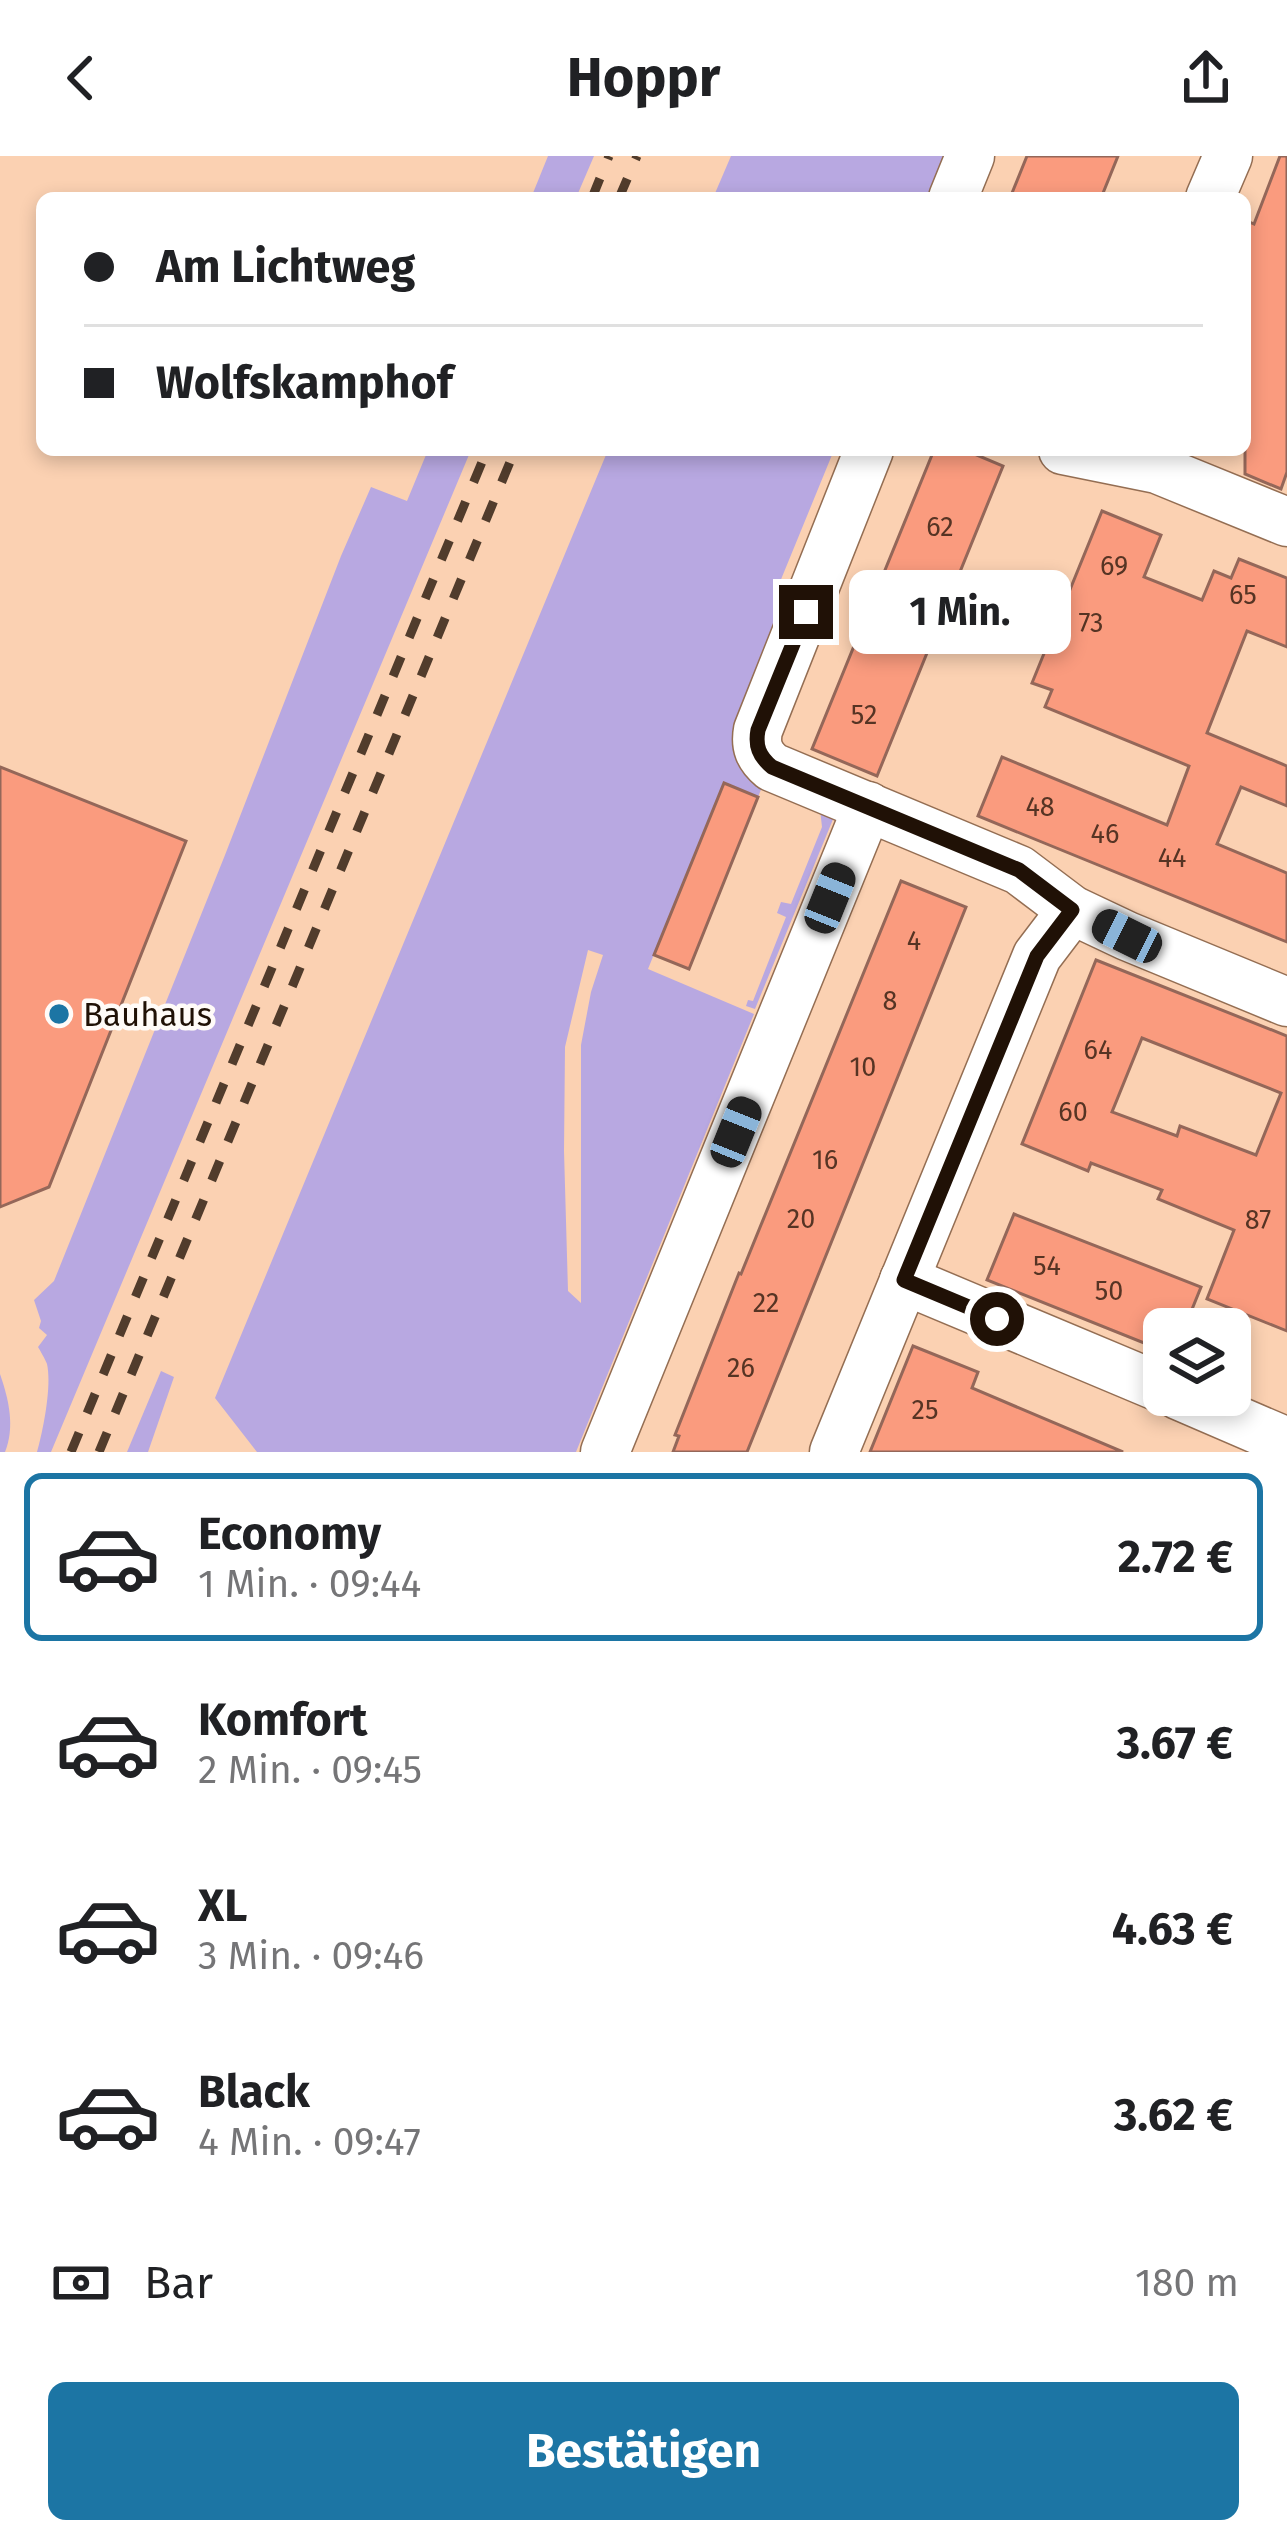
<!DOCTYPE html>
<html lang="de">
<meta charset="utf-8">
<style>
:root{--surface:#fff;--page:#f2f2f2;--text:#202124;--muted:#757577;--line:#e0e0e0;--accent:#1c75a4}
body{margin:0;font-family:"Fira Sans",sans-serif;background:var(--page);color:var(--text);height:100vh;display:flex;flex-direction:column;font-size:45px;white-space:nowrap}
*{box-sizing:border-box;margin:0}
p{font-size:39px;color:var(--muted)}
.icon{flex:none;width:66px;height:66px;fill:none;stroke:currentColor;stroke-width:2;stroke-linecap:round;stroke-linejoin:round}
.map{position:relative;height:1296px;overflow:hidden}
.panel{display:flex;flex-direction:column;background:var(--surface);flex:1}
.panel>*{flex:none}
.top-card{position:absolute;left:36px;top:36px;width:1215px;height:264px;border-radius:18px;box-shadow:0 6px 18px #0003;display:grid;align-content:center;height:264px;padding:0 48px;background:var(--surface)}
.fabs{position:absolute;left:1143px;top:1152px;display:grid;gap:24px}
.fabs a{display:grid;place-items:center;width:108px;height:108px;border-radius:18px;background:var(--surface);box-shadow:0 6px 18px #0003;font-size:60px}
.end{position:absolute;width:54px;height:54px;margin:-27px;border:15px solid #201106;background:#fff;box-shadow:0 0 0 6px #fff}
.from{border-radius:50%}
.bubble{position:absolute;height:84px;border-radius:18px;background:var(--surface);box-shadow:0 6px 18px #0003;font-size:39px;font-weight:700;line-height:84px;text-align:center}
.car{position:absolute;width:36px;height:72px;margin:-36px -18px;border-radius:15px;box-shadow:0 0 9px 3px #0007;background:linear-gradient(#222 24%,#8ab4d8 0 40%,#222 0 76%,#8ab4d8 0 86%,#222 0)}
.top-card b{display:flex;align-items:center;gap:42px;height:114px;font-size:45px}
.top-card b+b{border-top:3px solid var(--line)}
.top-card i{width:30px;height:30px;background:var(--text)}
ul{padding:21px 0 0;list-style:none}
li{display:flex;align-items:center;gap:36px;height:168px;margin:0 24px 18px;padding:0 24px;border:6px solid transparent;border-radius:18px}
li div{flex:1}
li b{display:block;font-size:45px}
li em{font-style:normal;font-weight:700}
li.on{border-color:var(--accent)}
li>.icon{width:108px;height:108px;stroke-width:1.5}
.pay{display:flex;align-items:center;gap:30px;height:132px;padding:0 48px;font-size:45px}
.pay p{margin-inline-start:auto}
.primary-button{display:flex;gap:24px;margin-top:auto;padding:24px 48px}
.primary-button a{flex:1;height:138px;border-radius:18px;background:var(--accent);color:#fff;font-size:48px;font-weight:700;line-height:138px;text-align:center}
header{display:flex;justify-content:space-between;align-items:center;height:156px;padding:0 48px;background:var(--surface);font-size:54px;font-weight:700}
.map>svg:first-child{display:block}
</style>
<header><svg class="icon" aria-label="back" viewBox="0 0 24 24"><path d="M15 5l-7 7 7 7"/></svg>Hoppr<svg class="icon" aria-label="share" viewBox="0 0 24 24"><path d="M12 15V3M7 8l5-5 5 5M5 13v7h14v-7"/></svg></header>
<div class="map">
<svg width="1287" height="1296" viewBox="0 0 1287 1296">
<rect width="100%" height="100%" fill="#fbd1b2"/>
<g fill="#b8a8e1" fill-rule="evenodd">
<polygon points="548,0 594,0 576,42 531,42"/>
<polygon points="731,0 954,0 936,42 713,42"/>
<path d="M428,294H471L51,1296H37C43,1275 52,1230 47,1208C46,1205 40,1194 38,1191L47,1179L39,1172L41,1165L34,1144L54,1125L225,699L341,400L371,331L407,345Z"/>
<path d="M608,294H834L773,443L793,454L766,621L758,641L723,628L648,813L754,858L576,1296H257L215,1242ZM588,794L603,799L591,836L581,889V1147L568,1135L564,995L565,891Z"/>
<polygon points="820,653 836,656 755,853 746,850 748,844 753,845 786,761 777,757 781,746 791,748 822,671"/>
<polygon points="161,1215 174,1221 148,1296 127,1296"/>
<path d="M0,1218C9,1244 15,1271 5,1296H0Z"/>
</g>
<g fill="#fa9b7e" stroke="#946759" stroke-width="3" fill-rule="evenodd">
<polygon points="1027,0 1118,0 1101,42 1010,42"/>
<polygon points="1280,0 1287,0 1287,316 1281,333 1245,318 1245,64 1254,68"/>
<polygon points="934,294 965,294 1003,310 877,620 812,593"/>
<polygon points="1102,355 1161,379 1144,421 1202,444 1214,415 1231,422 1239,403 1287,422 1287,491 1247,475 1207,577 1287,610 1287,650 1241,631 1217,688 1287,717 1287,786 978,660 1002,601 1167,669 1189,610 1045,551 1052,534 1032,527"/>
<polygon points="0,611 186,685 49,1031 0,1051"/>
<polygon points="724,627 758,641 689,813 654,799"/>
<polygon points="901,725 966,751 747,1296 673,1296 679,1280 675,1279 739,1117 741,1118"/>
<path d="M1096,804L1287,880V1175L1207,1143L1234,1074L1158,1043L1162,1034L1091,1007L1088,1015L1022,988ZM1142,882L1281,937L1256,999L1180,970L1177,980L1112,956Z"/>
<polygon points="1014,1058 1201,1131 1184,1173 1164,1173 1164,1195 987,1124"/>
<polygon points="913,1190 978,1216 972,1232 1123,1296 870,1296"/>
</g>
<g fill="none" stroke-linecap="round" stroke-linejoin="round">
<g stroke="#946e53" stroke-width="51">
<g id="street">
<polyline points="953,42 970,0"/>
<polyline points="1210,42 1228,0"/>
<path d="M869,294L758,574C755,590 759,600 772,611L1019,714L1072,754L1127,780L1287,846"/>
<polyline points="1063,294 1157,313 1287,366"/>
<polyline points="904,1124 1164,1233"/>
<polyline points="1178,1239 1287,1286"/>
<polyline points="605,1296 868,650"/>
<polyline points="834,1296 1037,800 1072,754"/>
</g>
</g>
<use href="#street" stroke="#fff" stroke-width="48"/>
<g stroke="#513c2c" stroke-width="9" stroke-dasharray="21 21" stroke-linecap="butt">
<polyline points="592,42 609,0"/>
<polyline points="619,42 637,0"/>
<polyline points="71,1296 487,294"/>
<polyline points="99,1296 515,294"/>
</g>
</g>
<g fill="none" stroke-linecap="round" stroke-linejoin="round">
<path stroke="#201106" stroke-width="15" d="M806,456L758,574C755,590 759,600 772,611L1019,714L1072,754L1037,800L904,1124L997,1163"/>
</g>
<circle fill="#1c75a4" stroke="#fffbf8" stroke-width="4.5" cx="59" cy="858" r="12"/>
<g text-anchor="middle" stroke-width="9" stroke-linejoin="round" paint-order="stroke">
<g font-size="27" fill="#563424">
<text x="940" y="380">62</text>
<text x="1114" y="419">69</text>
<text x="1243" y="448">65</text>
<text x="1091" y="476">73</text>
<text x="864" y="568">52</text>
<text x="1040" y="660">48</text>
<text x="1105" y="687">46</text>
<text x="1172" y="711">44</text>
<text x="914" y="794">4</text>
<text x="890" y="854">8</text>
<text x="1098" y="903">64</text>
<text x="863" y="920">10</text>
<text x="1073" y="965">60</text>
<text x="825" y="1013">16</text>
<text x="801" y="1072">20</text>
<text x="1258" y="1073">87</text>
<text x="1047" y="1119">54</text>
<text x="1109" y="1144">50</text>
<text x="766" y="1156">22</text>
<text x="741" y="1221">26</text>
<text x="925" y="1263">25</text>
</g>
<g font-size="33" fill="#201106" stroke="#fffbf8" text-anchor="start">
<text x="83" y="870">Bauhaus</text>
</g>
</g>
</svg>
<div class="fabs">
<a><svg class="icon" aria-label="layers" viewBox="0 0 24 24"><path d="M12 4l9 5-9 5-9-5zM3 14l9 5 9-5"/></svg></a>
</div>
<i class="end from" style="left:997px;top:1163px"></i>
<i class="end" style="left:806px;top:456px"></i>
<div class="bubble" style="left:849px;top:414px;width:222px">1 Min.</div>
<i class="car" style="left:830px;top:742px;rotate:22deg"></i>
<i class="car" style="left:1127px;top:780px;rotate:296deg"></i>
<i class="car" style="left:736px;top:976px;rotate:22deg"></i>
<div class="top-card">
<b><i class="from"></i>Am Lichtweg</b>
<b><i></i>Wolfskamphof</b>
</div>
</div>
<section class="panel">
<ul>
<li class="on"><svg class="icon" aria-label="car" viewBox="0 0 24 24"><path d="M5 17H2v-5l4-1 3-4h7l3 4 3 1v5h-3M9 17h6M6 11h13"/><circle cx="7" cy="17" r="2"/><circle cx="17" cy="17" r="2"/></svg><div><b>Economy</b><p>1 Min. · 09:44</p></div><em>2.72 €</em></li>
<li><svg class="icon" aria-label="car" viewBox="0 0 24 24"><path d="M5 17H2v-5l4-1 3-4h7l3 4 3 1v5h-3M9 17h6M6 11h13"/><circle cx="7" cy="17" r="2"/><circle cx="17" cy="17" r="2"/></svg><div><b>Komfort</b><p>2 Min. · 09:45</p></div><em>3.67 €</em></li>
<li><svg class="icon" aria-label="car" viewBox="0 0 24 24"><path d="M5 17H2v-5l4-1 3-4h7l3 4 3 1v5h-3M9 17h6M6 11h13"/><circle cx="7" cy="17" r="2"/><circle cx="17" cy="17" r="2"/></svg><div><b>XL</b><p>3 Min. · 09:46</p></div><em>4.63 €</em></li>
<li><svg class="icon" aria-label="car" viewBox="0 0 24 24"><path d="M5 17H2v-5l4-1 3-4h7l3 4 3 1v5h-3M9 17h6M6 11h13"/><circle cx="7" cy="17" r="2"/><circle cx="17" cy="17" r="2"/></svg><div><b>Black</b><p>4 Min. · 09:47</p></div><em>3.62 €</em></li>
</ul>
<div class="pay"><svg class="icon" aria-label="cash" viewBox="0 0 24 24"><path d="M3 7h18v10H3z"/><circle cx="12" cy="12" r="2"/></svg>Bar<p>180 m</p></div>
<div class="primary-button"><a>Bestätigen</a></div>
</section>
